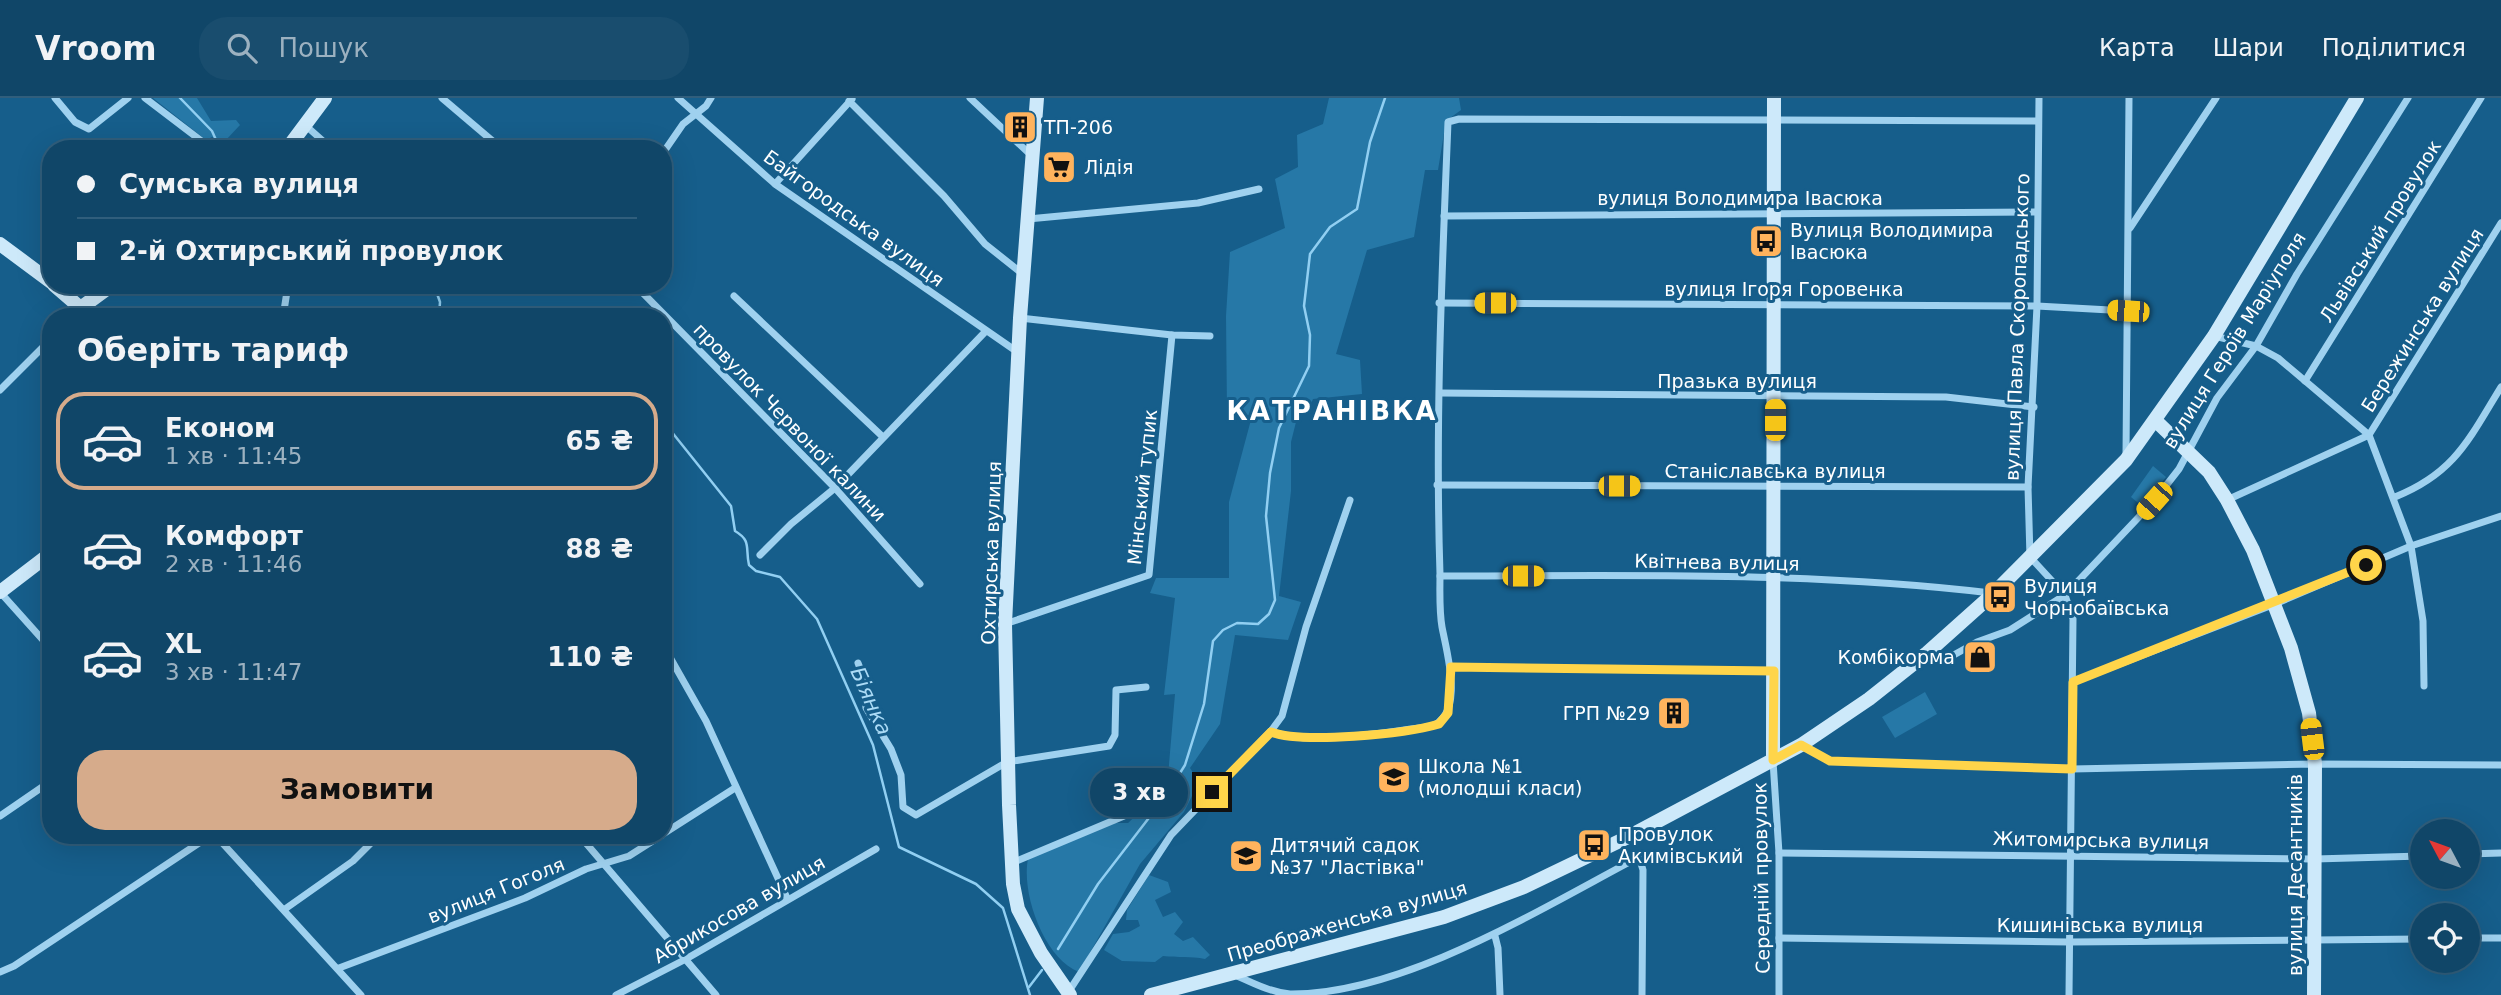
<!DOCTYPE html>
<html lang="uk">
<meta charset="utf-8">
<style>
:root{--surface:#104668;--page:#194d6e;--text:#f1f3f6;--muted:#9cb1c0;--line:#305e7c;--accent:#d6ab8b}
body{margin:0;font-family:"DejaVu Sans",sans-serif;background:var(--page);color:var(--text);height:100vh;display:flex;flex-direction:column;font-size:26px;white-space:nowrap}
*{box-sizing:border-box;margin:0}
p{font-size:23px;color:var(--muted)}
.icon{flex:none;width:38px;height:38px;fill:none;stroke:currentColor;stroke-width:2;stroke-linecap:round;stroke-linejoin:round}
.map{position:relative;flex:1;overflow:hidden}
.sheet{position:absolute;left:42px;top:210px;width:630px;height:536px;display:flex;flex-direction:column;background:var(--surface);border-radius:28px;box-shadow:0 7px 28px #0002,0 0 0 2px var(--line)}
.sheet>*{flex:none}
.hud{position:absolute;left:42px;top:42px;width:630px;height:154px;border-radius:28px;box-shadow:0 7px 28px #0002,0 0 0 2px var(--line);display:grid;align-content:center;height:154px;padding:0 35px;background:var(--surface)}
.needle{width:46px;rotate:311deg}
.controls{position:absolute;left:2410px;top:721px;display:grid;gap:14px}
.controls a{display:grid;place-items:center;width:70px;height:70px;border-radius:50%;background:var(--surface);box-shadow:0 7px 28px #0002,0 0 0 2px var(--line);font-size:35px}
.end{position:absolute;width:32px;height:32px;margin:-16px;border:9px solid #ffd54a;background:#111;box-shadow:0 0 0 4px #111}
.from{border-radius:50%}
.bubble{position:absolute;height:49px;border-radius:24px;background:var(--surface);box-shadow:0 7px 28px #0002,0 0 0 2px var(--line);font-size:23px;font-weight:700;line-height:49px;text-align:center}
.car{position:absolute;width:21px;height:42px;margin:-21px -10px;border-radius:9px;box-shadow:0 0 5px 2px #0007;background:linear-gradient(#f5c518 24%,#345 0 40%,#f5c518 0 76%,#345 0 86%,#f5c518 0)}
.hud b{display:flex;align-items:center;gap:24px;height:66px;font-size:26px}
.hud b+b{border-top:2px solid var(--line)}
.hud i{width:18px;height:18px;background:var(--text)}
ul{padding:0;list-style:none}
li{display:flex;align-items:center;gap:21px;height:98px;margin:0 14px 10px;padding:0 21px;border:4px solid transparent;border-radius:28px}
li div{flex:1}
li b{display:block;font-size:26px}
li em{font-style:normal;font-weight:700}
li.selected{border-color:var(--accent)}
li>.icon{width:63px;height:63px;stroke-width:1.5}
h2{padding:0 35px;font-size:32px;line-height:84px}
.cta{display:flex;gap:14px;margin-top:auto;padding:14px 35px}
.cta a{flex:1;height:80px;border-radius:28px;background:var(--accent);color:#111;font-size:28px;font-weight:700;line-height:80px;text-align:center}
header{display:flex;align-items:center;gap:42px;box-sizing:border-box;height:98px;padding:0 35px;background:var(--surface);border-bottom:2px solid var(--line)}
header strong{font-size:33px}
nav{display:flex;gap:38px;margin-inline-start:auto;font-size:24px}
.search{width:490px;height:63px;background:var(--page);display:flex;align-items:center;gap:18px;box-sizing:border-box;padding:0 24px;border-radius:28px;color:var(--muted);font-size:26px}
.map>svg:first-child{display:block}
</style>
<header>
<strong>Vroom</strong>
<div class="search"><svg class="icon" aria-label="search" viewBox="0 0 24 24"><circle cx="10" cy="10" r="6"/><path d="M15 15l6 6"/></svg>Пошук</div>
<nav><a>Карта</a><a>Шари</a><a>Поділитися</a></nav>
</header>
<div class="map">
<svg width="2501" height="897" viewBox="0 0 2501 897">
<rect width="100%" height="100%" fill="#165e8b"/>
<g fill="#2678a7">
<polygon points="153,0 197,0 211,23 236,22 240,27 225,43 212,39 206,42"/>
<path d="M1329,0H1459L1461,12L1446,23L1438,72H1425L1414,139L1367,152L1336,256L1360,262L1362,296L1313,301L1307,315L1297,320L1291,344V393L1279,498L1301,504L1288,542L1235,537L1220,626L1190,670L1199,684L1184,714L1140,766L1079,874C1044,861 1021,795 1028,761L1115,725H1128L1148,706L1168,678L1175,596L1164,597L1175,500L1150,495L1156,480H1229V404L1252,318L1227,313L1226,218L1230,154L1285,130L1275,81L1298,69L1297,37L1323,26Z"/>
<polygon points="2153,368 2166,379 2143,409 2131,399"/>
<polygon points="1925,594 1937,616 1895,640 1882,619"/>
<path d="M1149,777L1168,784L1171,794L1155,802L1163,819L1175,814L1183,824L1174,836L1183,843L1193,839L1210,857L1205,861C1191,858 1178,860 1163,858L1155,864L1122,863L1104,852L1113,836L1129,834L1140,828L1138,822H1126L1127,812Z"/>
</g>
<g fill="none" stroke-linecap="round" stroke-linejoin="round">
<g stroke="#91cff2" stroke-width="2.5">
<polyline points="180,0 212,33 220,51"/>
<polyline points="368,187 382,190 384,187"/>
<polyline points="434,187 440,204 439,219"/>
<path d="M663,323L731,408L735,433C752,443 745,450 749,467L756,473L780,479L817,521L873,647L899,749L976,786L1003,810L1030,897"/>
<polyline points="1058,851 1098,786 1165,699 1185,667 1204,606 1213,543 1223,532 1237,525 1258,526 1269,516 1275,502 1266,418 1270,375 1279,330 1309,268 1310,237 1304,208 1310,156 1330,129 1357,111 1370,44 1385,0"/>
<polyline points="1029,889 1042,872"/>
</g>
<g stroke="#9fd1ef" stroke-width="7">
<polyline points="55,0 75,24 89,31 128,0"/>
<polyline points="145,0 212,51"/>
<polyline points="442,0 502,51"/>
<polyline points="678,0 775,86 1019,255"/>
<polyline points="970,0 1033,59"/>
<polyline points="2039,0 2037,208 2028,389 2030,459 2065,497 2073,521 2069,897"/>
<polyline points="849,3 944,98 985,146 1024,177"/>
<polyline points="305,27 332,51"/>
<polyline points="663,55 683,26 706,8 711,0"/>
<polyline points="775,86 852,1"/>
<polyline points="1444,118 2036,114"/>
<polyline points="1028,121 1198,105 1259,91"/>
<polyline points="2130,130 2216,0"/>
<polyline points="635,187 835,390 920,486"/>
<polyline points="553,190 555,187"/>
<polyline points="734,198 883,339"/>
<polyline points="1439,205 2037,208 2128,213"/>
<polyline points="283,219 288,187"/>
<polyline points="1020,220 1172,237 1210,238"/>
<polyline points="2214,238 2256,248 2278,260 2369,337 2411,448 2423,523 2424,588"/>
<polyline points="2305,283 2481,0"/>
<polyline points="0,292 51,241"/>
<polyline points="1440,295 1946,299 2034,309"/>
<polyline points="2126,357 2129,0"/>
<polyline points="1437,387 2028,389"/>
<path d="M2395,399C2455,375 2469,341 2501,289"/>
<polyline points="2227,402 2369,337 2501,125"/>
<polyline points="760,457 791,426 835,390 985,234"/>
<path d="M1440,478C1624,478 1808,473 1991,495"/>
<polyline points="0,494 51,551"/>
<polyline points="1005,526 1149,477 1172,237"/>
<polyline points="663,547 706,623 787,800"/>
<polyline points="1928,555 1943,563 1977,544 2010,532 2065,497 2154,403 2179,371 2217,300 2256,248 2297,176 2408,0"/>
<polyline points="858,565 863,578 866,610 891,651 901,677 903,709 916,717 1007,664 1109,648 1115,637 1116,592 1146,589"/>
<polyline points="1451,569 1774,573"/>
<polyline points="2073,584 2275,506 2411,448 2501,418"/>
<path d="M1271,633C1308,649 1388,633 1429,629C1466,618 1447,556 1442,529C1439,512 1440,493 1440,476C1435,325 1442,175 1448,24L1459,21L2038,23"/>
<polyline points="1802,648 1830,663 2072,671 2315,666 2501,667"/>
<polyline points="1773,663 1779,755 1779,897"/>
<polyline points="0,718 51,683"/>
<polyline points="663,736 735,690"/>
<polyline points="215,737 361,897"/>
<polyline points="579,737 716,897"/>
<polyline points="1779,755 2315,761 2422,758"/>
<polyline points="2468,756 2501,755"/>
<polyline points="1012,765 1124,718 1116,679"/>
<polyline points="285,811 353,763 379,737"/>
<polyline points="1495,838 1498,850 1500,897"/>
<polyline points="1779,840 2069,844 2422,841"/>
<polyline points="2468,840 2501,840"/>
<polyline points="339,870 525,800 586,771 629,758 662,737"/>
<polyline points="0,874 14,868 211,737"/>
<path d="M1235,877C1253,885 1270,894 1290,896C1402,897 1542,810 1639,759L1643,772L1642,897"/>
<polyline points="1069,893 1171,737 1271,633 1282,618 1306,529 1350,402"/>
<polyline points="616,897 686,861 876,751"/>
</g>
<g stroke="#cde9fa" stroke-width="14">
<polyline points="1037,0 1020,220 1005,526 1009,707 1013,786 1018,811 1041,855 1070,897"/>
<polyline points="287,51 325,0"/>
<polyline points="0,146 51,184"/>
<polyline points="54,187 91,219"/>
<polyline points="82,209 112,187"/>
<polyline points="2156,323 2209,374 2227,402 2253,452 2291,550 2309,615 2315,666 2314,897"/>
<polyline points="0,494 51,455"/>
<polyline points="1773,662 1774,0"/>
<polyline points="1151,897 1444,819 1524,789 1628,739 1801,647 1869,601 1927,555 1993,496 2126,362 2214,238 2357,0"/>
</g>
</g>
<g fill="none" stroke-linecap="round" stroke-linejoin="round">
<path stroke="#ffd54a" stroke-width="9" d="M1212,694L1271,634C1302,646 1405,636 1439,626L1448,615L1451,569L1774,573L1773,662L1801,647L1830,663L2072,671L2073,584L2366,467"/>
</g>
<defs>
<g id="building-square" transform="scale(1.75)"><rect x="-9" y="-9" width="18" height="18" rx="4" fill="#ffb35d" stroke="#165e8b"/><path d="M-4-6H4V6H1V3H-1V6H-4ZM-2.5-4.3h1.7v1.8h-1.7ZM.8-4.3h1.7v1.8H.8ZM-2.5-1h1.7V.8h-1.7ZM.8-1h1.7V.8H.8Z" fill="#111"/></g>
<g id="supermarket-square" transform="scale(1.75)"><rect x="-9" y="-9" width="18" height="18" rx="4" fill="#ffb35d" stroke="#165e8b"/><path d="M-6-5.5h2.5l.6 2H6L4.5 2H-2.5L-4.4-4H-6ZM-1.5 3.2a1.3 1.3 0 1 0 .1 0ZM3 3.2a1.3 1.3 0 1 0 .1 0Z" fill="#111"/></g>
<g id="bus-square" transform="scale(1.75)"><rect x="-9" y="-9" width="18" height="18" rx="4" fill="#ffb35d" stroke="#165e8b"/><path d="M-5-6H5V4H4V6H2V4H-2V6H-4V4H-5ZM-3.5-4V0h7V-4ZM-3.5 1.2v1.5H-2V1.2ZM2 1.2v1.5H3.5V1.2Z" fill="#111"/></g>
<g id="shop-square" transform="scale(1.75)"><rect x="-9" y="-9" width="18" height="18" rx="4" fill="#ffb35d" stroke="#165e8b"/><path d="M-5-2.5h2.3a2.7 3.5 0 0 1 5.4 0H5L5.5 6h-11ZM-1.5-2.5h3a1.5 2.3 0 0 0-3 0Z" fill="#111"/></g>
<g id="school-square" transform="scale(1.75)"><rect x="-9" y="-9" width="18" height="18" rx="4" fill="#ffb35d" stroke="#165e8b"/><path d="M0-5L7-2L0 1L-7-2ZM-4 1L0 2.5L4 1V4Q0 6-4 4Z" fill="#111"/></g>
</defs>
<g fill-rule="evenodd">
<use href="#building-square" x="1020" y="29"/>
<use href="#supermarket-square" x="1059" y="69"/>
<use href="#bus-square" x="1766" y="143"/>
<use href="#bus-square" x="2000" y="499"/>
<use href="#shop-square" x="1980" y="559"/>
<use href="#building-square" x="1674" y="615"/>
<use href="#school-square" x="1394" y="679"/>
<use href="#bus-square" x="1594" y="747"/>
<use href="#school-square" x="1246" y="758"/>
</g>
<g text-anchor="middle" stroke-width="6" stroke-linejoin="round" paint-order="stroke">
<g font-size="19" fill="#fff" stroke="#165e8b" text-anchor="start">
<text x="1044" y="36">ТП-206</text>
<text x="1084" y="76">Лідія</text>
<text x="1790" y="139">Вулиця Володимира<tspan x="1790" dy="22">Івасюка</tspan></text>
<text x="2024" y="495">Вулиця<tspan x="2024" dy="22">Чорнобаївська</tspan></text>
<text x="1955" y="566" text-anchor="end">Комбікорма</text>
<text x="1650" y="622" text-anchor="end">ГРП №29</text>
<text x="1418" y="675">Школа №1<tspan x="1418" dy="22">(молодші класи)</tspan></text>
<text x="1618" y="743">Провулок<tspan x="1618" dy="22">Акимівський</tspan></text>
<text x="1270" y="754">Дитячий садок<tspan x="1270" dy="22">№37 "Ластівка"</tspan></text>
</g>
<g font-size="19" fill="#fff" stroke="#165e8b">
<text x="1740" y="107">вулиця Володимира Івасюка</text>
<text transform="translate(854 120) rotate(36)" y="7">Байгородська вулиця</text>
<text transform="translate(2380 133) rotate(-58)" y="7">Львівський провулок</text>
<text x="1784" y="198">вулиця Ігоря Горовенка</text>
<text transform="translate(2422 222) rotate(-58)" y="7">Бережинська вулиця</text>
<text transform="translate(2017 229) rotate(-88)" y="7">вулиця Павла Скоропадського</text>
<text transform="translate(2234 242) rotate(-58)" y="7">вулиця Героїв Маріуполя</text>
<text x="1737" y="290">Празька вулиця</text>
<text transform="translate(790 324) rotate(46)" y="7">провулок Червоної калини</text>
<text x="1775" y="380">Станіславська вулиця</text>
<text transform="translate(1142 389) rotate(-84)" y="7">Мінський тупик</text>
<text transform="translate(991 455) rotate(-88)" y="7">Охтирська вулиця</text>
<text transform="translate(1717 464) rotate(1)" y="7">Квітнева вулиця</text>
<text transform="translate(2101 742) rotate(1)" y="7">Житомирська вулиця</text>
<text transform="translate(2295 777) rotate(-90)" y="7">вулиця Десантників</text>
<text transform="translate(1761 780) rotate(-91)" y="7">Середній провулок</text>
<text transform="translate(496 792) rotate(-22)" y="7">вулиця Гоголя</text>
<text transform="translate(739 811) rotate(-30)" y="7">Абрикосова вулиця</text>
<text transform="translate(1347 823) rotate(-16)" y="7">Преображенська вулиця</text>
<text x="2100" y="834">Кишинівська вулиця</text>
</g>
<g font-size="21" font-style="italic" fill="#abdbf6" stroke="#165e8b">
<text transform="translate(871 603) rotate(66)" y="7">Біянка</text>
</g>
<g font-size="26" font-weight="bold" letter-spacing="2" fill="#fff" stroke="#165e8b">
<text x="1332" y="322">КАТРАНІВКА</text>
</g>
</g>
</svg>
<div class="controls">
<a><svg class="needle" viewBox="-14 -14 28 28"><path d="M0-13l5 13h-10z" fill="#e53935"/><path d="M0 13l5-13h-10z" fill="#9cb1c0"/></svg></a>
<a><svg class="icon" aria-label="locate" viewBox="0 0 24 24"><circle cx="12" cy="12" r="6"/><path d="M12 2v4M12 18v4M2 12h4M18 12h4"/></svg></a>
</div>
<i class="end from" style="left:2366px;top:467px"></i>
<i class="end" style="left:1212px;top:694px"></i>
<div class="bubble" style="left:1090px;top:670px;width:98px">3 хв</div>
<i class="car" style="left:1495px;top:205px;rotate:270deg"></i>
<i class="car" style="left:2128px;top:213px;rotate:274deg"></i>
<i class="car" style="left:1775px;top:322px;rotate:0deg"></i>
<i class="car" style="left:1619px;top:388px;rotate:90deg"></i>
<i class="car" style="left:2154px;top:403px;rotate:222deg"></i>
<i class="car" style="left:1523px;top:478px;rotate:90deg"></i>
<i class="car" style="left:2312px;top:641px;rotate:353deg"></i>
<div class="hud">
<b><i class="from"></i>Сумська вулиця</b>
<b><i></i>2-й Охтирський провулок</b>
</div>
<section class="sheet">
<h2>Оберіть тариф</h2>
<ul>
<li class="selected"><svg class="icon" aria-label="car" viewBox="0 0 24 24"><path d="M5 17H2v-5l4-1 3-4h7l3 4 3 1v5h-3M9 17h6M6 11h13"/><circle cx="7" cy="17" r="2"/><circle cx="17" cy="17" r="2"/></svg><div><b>Економ</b><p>1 хв · 11:45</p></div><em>65 ₴</em></li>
<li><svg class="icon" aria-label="car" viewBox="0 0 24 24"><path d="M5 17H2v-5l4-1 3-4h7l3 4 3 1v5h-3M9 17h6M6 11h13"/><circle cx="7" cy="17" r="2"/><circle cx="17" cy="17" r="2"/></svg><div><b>Комфорт</b><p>2 хв · 11:46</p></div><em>88 ₴</em></li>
<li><svg class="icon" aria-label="car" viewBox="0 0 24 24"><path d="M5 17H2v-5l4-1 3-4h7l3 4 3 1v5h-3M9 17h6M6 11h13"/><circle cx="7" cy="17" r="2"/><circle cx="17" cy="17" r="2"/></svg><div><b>XL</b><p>3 хв · 11:47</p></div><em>110 ₴</em></li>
</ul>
<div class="cta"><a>Замовити</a></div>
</section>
</div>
